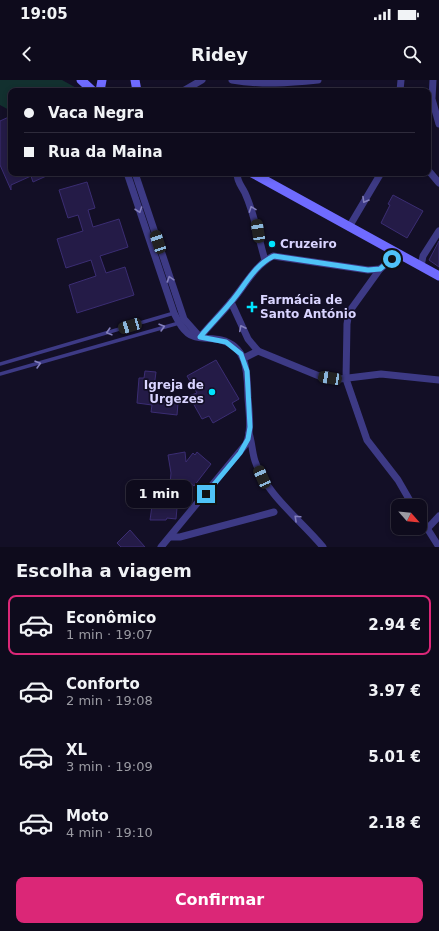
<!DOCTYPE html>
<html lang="pt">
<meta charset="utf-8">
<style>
:root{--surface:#0e0b1c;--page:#1c1929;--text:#f1f3f6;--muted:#9b9ba3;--line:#2e2b3b;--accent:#db2777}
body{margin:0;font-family:"DejaVu Sans",sans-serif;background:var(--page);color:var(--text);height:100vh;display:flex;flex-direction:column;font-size:15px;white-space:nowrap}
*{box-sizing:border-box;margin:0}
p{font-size:13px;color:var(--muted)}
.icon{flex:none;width:22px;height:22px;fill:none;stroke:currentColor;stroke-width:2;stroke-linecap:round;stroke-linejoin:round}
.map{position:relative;height:467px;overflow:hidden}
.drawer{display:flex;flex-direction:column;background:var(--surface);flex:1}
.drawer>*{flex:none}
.top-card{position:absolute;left:8px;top:8px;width:423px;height:88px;border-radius:8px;box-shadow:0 2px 6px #0003,0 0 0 1px var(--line);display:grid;align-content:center;height:88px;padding:0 16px;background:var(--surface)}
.needle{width:26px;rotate:117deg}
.fabs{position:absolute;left:391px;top:419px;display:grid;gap:8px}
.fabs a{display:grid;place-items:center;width:36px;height:36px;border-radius:8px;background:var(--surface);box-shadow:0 2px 6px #0003,0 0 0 1px var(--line);font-size:20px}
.end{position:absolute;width:18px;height:18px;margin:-9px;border:5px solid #4fc3f7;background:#111;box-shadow:0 0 0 2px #111}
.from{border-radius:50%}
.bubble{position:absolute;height:28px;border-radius:8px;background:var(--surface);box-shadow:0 2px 6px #0003,0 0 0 1px var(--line);font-size:13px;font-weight:700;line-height:28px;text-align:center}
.car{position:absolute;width:12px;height:24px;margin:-12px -6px;border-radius:5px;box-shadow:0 0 3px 1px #0007;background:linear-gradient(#222 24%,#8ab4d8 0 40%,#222 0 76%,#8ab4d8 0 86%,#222 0)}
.top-card b{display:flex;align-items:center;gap:14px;height:38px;font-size:15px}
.top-card b+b{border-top:1px solid var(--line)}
.top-card i{width:10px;height:10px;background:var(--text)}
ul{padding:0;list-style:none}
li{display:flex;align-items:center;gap:12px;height:60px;margin:0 8px 6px;padding:0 8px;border:2px solid transparent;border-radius:8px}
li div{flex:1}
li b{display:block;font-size:15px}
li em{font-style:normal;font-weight:700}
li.selected{border-color:var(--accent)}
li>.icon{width:36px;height:36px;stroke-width:1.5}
h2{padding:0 16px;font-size:18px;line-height:48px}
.cta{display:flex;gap:8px;margin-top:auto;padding:8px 16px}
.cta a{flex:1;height:46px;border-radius:8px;background:var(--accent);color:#fff;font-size:16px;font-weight:700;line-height:46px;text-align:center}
.status{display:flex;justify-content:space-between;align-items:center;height:28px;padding:0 20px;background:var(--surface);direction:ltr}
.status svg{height:11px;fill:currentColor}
header{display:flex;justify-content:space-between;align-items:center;height:52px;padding:0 16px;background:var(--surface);font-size:18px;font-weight:700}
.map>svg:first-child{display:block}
</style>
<div class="status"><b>19:05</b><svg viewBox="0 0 49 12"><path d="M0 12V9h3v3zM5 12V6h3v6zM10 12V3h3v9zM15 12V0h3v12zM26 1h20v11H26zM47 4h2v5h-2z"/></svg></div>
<header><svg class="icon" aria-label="back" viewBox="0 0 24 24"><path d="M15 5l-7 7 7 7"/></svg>Ridey<svg class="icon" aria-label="search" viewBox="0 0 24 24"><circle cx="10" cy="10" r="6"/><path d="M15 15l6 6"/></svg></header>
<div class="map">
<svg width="439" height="467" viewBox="0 0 439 467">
<rect width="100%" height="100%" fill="#130f26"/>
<polygon fill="#12302f" points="0,0 62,0 80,10 11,11 11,31 0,25"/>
<g fill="#241b47" stroke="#3b2d73">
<polygon points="11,36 11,93 53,93 33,102 31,96 11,105 11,110 0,85 0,41"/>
<polygon points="87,102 95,128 88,130 93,147 119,139 128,167 100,176 106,193 125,187 134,215 77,233 69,205 96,196 91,180 66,188 57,159 83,151 78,135 68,138 59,110"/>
<polygon points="393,115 423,131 407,158 381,143 390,125 388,124"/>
<polygon points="439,161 439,187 429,180"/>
<polygon points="216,280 239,319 232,323 236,330 213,343 209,336 202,339 189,316 197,313 187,296"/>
<polygon points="145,291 156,292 153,315 176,317 175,324 178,323 177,335 151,332 152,325 137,323 139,298 144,298"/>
<polygon points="185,372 186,382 193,373 195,375 197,372 211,384 194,406 189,402 178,417 176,439 167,438 166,440 150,440 152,426 168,427 171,393 168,375"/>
<polygon points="130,450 137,458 145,467 121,467 117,463"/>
</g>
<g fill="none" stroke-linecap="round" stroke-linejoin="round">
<g stroke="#3d3a85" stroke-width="3.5">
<polyline points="0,284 174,233"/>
<polyline points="0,294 179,243"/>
</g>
<g stroke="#3d3a85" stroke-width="7">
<path d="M232,0C262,5 289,3 318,0"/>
<polyline points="433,0 432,19 439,44"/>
<polyline points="183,11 202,0"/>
<polyline points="400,11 401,0"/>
<polyline points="428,90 439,103"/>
<path d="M127,93L174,233C178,241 184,253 193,256C201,259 212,258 221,260C249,267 247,295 248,318C249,333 252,350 246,364L161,467"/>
<polyline points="135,93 184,239 200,257"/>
<path d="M237,93C237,102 241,105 245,113C255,135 258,157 265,180"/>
<polyline points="349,147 381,93"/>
<polyline points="421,186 423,176 439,151"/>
<polyline points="380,189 349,232 347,244 346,299 367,360 398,400 413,426"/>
<polyline points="231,222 248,259 258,271 319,296 340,299 381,294 439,300"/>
<path d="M200,257C210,245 221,234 231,222C245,206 254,186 273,176L368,190L380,189L398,174"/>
<polyline points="244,278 258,271"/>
<path d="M249,353C252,362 252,372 255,381C267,416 300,439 323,467"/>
<polyline points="420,437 439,467"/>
<polyline points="427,449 439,436"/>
<polyline points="170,457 180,457 274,432"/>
</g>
<g stroke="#6f6bff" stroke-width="9">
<polyline points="81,0 93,11"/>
<polyline points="135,0 137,11"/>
<polyline points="100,11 102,0"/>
<polyline points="252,93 439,196"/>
</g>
</g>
<defs><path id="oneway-chevron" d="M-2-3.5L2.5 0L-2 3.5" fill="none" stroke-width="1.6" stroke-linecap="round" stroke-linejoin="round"/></defs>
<g stroke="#837fbc">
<use href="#oneway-chevron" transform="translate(365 120) rotate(120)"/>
<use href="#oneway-chevron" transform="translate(252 129) rotate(-110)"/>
<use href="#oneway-chevron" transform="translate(139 130) rotate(71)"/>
<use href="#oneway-chevron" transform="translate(170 199) rotate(-108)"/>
<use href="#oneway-chevron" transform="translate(162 247) rotate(-16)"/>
<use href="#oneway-chevron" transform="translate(242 248) rotate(-117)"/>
<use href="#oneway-chevron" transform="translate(109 252) rotate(164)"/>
<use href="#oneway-chevron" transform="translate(38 284) rotate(-16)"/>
<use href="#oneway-chevron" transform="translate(297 438) rotate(-137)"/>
</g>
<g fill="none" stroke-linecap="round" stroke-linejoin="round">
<path stroke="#4fc3f7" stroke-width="5" d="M206,414L240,373L248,359L250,347L247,291L241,274L226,262L200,257C210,245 221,234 231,222C245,206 254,185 274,176L368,190L380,189L392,179"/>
</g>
<g fill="#00e5ff" stroke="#130f26" stroke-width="1.5">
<circle cx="272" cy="164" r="4"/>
<path d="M250 221h4v4h4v4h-4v4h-4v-4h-4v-4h4z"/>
<circle cx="212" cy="312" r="4"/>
</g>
<g text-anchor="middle" stroke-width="3.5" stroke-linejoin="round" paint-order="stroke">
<g font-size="12" font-weight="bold" fill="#d9d4ff" stroke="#130f26" text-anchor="start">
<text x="280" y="168">Cruzeiro</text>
<text x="260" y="224">Farmácia de<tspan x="260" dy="14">Santo António</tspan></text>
<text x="204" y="309" text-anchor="end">Igreja de<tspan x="204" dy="14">Urgezes</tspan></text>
</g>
</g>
</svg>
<div class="fabs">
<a><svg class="needle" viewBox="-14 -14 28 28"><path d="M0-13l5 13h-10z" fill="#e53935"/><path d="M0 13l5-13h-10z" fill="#9b9ba3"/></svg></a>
</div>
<i class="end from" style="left:392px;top:179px"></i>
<i class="end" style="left:206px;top:414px"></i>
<div class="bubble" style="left:126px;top:400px;width:66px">1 min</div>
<i class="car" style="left:258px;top:151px;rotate:351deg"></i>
<i class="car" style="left:158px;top:162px;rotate:342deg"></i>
<i class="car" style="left:130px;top:246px;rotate:254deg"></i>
<i class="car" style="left:330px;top:298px;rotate:279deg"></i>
<i class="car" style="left:262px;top:397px;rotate:336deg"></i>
<div class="top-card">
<b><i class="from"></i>Vaca Negra</b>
<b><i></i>Rua da Maina</b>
</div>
</div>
<section class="drawer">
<h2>Escolha a viagem</h2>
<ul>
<li class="selected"><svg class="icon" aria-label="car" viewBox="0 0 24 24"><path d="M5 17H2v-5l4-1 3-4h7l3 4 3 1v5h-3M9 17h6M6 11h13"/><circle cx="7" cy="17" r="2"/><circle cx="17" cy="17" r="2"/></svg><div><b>Econômico</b><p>1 min · 19:07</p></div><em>2.94 €</em></li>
<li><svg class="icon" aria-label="car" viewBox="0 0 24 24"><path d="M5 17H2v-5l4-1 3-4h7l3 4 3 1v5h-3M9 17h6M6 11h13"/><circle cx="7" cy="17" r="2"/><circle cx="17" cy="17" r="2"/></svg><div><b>Conforto</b><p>2 min · 19:08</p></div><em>3.97 €</em></li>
<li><svg class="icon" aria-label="car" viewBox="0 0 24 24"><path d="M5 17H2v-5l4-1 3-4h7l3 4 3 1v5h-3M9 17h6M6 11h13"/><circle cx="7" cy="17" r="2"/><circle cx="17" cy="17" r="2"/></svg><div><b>XL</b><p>3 min · 19:09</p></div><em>5.01 €</em></li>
<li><svg class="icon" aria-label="car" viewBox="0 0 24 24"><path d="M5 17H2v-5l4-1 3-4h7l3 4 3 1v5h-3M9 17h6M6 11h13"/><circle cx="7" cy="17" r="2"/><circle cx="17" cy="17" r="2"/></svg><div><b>Moto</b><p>4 min · 19:10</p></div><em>2.18 €</em></li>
</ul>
<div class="cta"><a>Confirmar</a></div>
</section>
